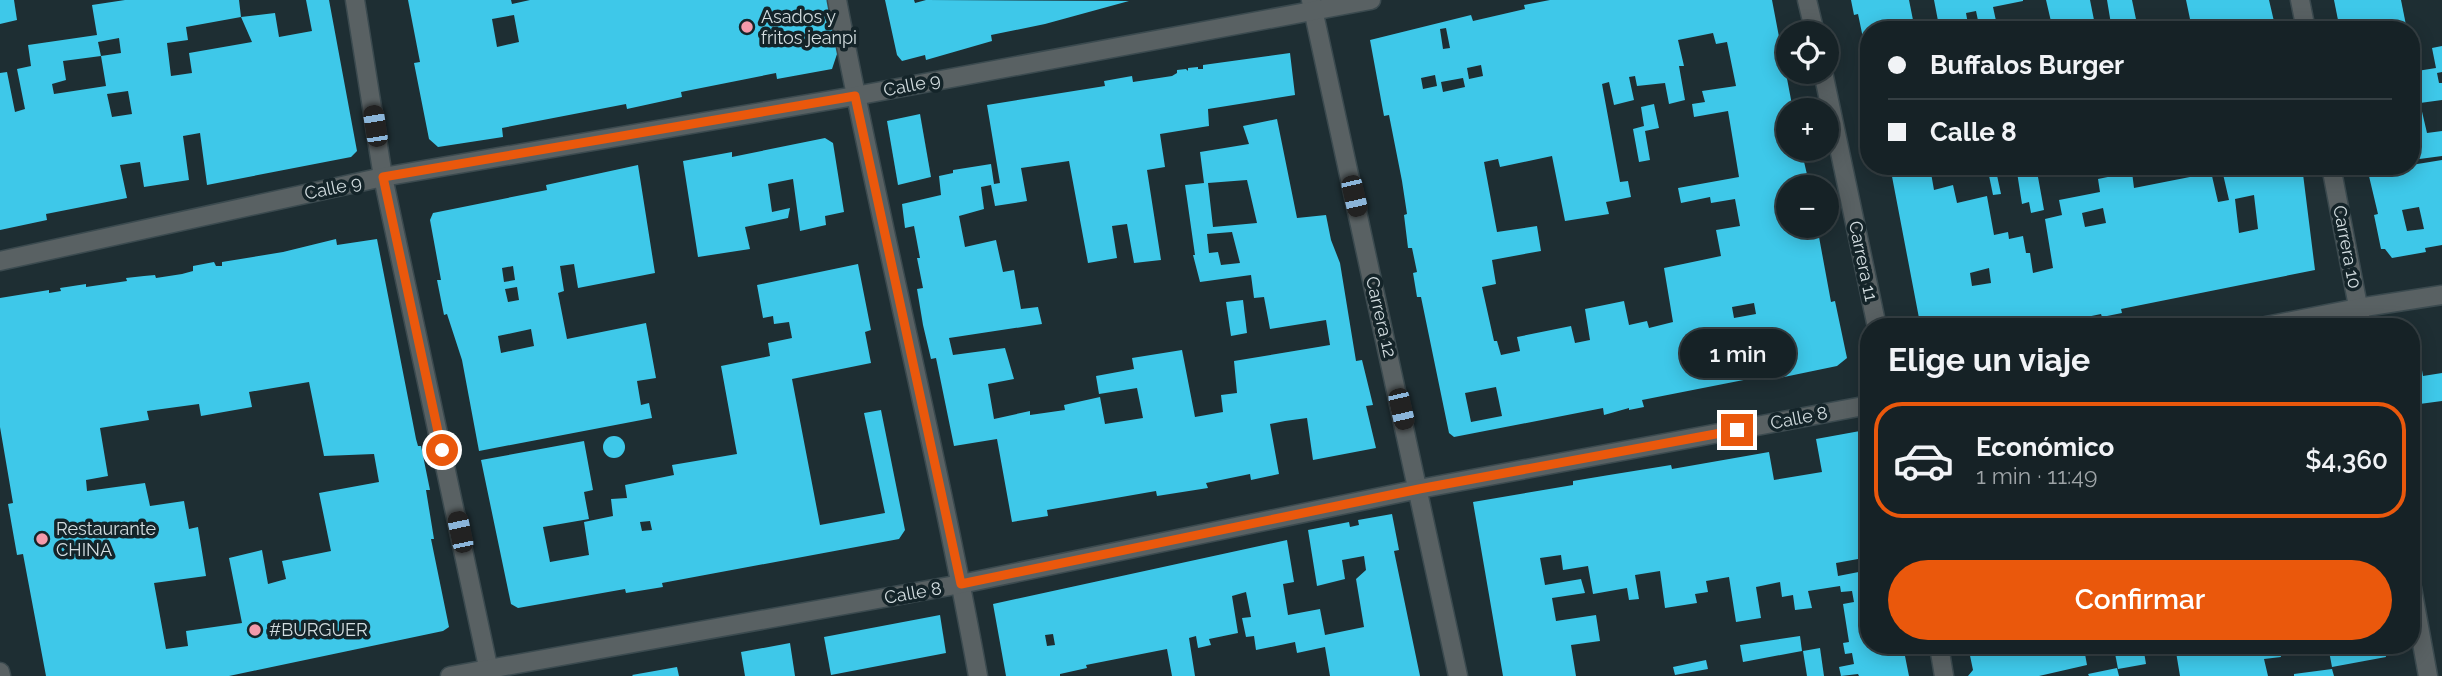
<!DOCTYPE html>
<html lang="es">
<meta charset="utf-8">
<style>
:root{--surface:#162226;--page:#232f32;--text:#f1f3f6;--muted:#9ea4a7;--line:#353f43;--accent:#ea580c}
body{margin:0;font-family:Raleway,sans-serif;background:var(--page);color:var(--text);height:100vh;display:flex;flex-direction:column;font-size:26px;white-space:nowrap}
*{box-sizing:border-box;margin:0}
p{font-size:23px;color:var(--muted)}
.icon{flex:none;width:38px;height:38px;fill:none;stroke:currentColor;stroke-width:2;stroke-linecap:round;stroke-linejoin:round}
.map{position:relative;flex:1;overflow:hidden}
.panel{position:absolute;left:1860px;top:318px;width:560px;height:336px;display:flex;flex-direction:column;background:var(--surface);border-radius:28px;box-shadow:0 4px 18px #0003,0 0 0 2px var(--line)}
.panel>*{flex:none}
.banner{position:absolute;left:1860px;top:21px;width:560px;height:154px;border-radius:28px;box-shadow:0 4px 18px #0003,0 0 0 2px var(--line);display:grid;align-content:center;height:154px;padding:0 28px;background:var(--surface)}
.tools{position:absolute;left:1776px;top:21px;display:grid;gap:14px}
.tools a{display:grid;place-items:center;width:63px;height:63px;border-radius:50%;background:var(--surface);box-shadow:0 4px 18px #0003,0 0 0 2px var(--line);font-size:35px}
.end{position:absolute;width:32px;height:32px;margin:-16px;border:9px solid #ea580c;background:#fff;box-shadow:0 0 0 4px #fff}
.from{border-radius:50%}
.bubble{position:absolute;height:49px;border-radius:24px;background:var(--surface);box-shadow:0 4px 18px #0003,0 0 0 2px var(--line);font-size:23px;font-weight:600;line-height:49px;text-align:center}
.car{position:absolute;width:21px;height:42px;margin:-21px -10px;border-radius:9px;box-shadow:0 0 5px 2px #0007;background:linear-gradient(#222 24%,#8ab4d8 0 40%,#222 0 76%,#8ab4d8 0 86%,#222 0)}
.banner b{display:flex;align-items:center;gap:24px;height:66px;font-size:26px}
.banner b+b{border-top:2px solid var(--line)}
.banner i{width:18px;height:18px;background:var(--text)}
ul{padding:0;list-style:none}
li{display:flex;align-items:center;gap:21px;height:116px;margin:0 14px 10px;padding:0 14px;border:4px solid transparent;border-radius:28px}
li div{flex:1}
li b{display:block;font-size:26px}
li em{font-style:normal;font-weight:600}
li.active{border-color:var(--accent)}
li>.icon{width:63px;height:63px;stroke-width:1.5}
h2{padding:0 28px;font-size:32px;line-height:84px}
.cta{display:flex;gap:14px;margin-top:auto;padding:14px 28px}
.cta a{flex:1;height:80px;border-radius:42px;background:var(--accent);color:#fff;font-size:28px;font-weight:600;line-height:80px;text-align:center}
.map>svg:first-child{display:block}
</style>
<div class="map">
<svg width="2442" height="676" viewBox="0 0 2442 676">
<rect width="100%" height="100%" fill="#1e2e33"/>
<g fill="#3ec8e9" fill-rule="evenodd">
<polygon points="0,0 14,0 17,20 0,24"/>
<path d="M125,0H239L241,17L186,27L188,40L167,43L171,76L192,73L189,53L252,42L241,17L275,13L279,37L312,31L306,0H329L357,151L351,157L207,185L200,133L183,136L189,180L144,187L140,162L120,165L127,198L46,214L47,220L0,230V73L7,72L15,112L25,109L17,69L31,66L28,45L97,35L92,5ZM119,38L121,53L101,56L106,86L54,94L52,84L66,80L63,61L101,56L98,42ZM128,91L132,114L112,117L107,94Z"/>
<path d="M408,0H511L512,4L530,0H828L838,51L832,69L777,79L776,73L681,92L682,97L627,109L626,104L502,128L503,137L438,147L429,139L414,63L420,62ZM514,15L519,42L497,47L492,19Z"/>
<polygon points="885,0 914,0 915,3 926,0 1129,1 1045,24 991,35 992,41 926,60 925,55 902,61 897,55"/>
<path d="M1550,0H1772L1793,110H1788V149H1801L1810,187H1788V226H1817L1831,302L1835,301L1847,358L1837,366L1774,379V374L1769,375L1642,400L1644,407L1629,410V408L1604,415L1603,408L1454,437L1449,433L1421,297H1417L1413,273L1417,272L1412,248H1408L1404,215L1407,214L1402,181L1389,115L1384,116L1370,40L1471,15L1473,21L1525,9L1524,5ZM1446,28L1450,48L1443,49L1440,29ZM1713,33L1716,44L1727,42L1736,86L1702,91L1705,102L1692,104L1694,117L1728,111L1739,177L1678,188L1681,203L1710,197L1711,203L1735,199L1740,226L1716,230L1721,256L1664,268L1673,322L1649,328L1647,321L1629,325L1624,301L1585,309L1590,340L1575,343L1571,326L1517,337L1520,351L1501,355L1497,341H1494L1482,287L1496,284L1492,260L1541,251L1537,226L1497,232L1484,162L1498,159L1500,167L1552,156L1565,221L1609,214L1606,202L1631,197L1628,181L1620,182L1602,84L1609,82L1614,105L1634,100L1629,77L1635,76L1637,86L1665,83L1669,104L1685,100L1679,66H1684L1678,40ZM1481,65L1483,76L1469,79L1467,68ZM1435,75L1437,86L1423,89L1421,78ZM1463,78L1465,87L1443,92L1441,82ZM1754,303L1756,314L1734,318L1732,307ZM1496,387L1502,416L1471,422L1465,393Z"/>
<polygon points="1851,0 1909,0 1915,30 1869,30 1868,62 1858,14 1854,15"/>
<polygon points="1934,0 2023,0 2023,1 1993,7 1998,30 1980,30 1976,11 1966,13 1969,30 1927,30 1939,26"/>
<polygon points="2046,0 2090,0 2095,25 2082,27 2083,30 2053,30"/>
<polygon points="2107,0 2132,0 2137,24 2119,27 2120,30 2112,30"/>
<polygon points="2186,0 2269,0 2276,30 2182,30 2180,21 2190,19"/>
<polygon points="2334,0 2401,0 2407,30 2340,30"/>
<polygon points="2442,46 2442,72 2437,73 2439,83 2442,83 2442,100 2420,103 2427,133 2442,131 2442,156 2412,160 2412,53 2417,71 2436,68 2432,48"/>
<path d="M1290,53L1295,95L1208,109L1209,126L1160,134L1165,167L1147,170L1161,260L1134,263L1127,224L1112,226L1117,258L1088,263L1069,161L1021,168L1027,201L995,206L991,185L981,187L984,209L959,216L965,247L996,240L1003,272L1014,270L1021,309L1038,307L1042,324L949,338L953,355L1005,348L1014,379L988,384L994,419L1030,411V415L1065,410L1064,405L1100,397L1105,424L1143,418L1137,388L1099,394L1096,376L1134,369L1132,358L1182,350L1195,417L1223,412L1221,395L1237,393L1234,361L1330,345L1326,320L1270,329L1264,297L1254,298L1251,275L1200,282L1193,255H1195L1185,185L1204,183L1200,152L1249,144L1243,126L1277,119L1297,218L1326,215L1331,240L1340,263L1356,361L1362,360L1373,405L1366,406L1376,448L1313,460L1307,418L1285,421L1270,424L1279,474L1251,480L1250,474L1206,483L1208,488L1157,496L1156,491L1047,510L1048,516L1012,522L997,439L954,446L936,358L931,359L923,325L917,289L923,288L917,258H920L914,226L905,228L902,204L941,195L939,176L953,173V170L991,164L994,184L1000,183L987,105L1105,86L1104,81L1132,76L1133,82L1172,76L1177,73V70L1186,69L1188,71V68L1198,67V69H1203V65ZM1247,180L1257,223L1213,227L1208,183ZM1232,232L1240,263L1221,265L1218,252L1209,253L1207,234Z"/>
<polygon points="1654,104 1659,128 1645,131 1650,160 1639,162 1633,129 1644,126 1641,107"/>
<polygon points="920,114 931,177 898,185 887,121"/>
<polygon points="825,138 833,143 844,212 825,216 826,225 800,231 793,179 768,184 772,212 790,208 788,218 745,227 750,249 698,257 683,161 732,152 732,157"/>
<path d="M2442,160V245L2425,248L2426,252L2392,258L2385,249H2381L2374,215L2378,214L2368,172ZM2419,207L2424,229L2407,231L2402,210Z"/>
<path d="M638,165L655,273L578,288L574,264L560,266L564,291L558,293L567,339L646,323L656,378L637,381L641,405L649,403L652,418L479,451L462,360L447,314L444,315L437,280H441L430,220L433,213L547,190L546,185ZM513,266L515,280L504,282L502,268ZM517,287L519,300L508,302L505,289ZM531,329L534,346L501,353L498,336Z"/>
<path d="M1890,166H1956L1931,173L1934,190L1953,185L1957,203L1987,196L1994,235L2008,232L2009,239L2023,236L2026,253H2030L2033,273L2053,268L2045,219L2062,215L2059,200L2100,192L2098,179L2132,172L2134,188L2200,175V171L2219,166H2302L2315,270L2121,309L2122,313L2102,317L2101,314L2039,327H1915L1914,319L1919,318ZM2223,174L2229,200L2218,202L2212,176ZM2254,195L2258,229L2239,233L2235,199ZM2103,208L2106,223L2085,227L2082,213ZM1989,268L1991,283L1972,286L1970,273Z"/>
<polygon points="1987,166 1995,166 2001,194 1993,195"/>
<polygon points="2016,166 2036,166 2044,210 2031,213 2029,202 2022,204"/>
<path d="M336,239L337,245L377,239L416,439L418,446H421L430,490H426L434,539H431L449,627L443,631L229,676H46L23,554L17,555L8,504L13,503L0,427V298L49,290V293L61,291L60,288L86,284V287L127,281L126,278L144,276L155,275L156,278L182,274L193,271V266L214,262L216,266H222V262L283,252ZM309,382L324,456L374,454L379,482L319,493L331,551L282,561L286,579L268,584L262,550L229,558L242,623L186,631L188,646L166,649L154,583L206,576L198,527L189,529L184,501L150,506L145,483L87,491L86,480L108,476L100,428L149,420L147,411L199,404L201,416L252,407L249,392Z"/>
<path d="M858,264L871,330L865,332L871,363L792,379L820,525L885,513L864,413L881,410L905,530L899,539L662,583L663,587L626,593L625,589L518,608L511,604L481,460L584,441L593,490L584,492L589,519L543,527L550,562L589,555L584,522L613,516L611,499L627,498L625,485L674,475L672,465L737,454L721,366L770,356L768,343L792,338L789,322L774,324L773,316L763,318L757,285ZM650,521L652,530L642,531L640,522Z"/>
<polygon points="1243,300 1247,333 1231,336 1226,302"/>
<polygon points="2415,330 2423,376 2442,373 2442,401 2412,405 2412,331"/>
<polygon points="1860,431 1869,440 1869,557 1836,563 1838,576 1869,570 1869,646 1903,646 1909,676 1859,676 1858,674 1841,676 1839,667 1854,664 1852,653 1845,654 1843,643 1849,642 1843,604 1854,602 1852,591 1841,592 1840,586 1808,591 1812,608 1795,610 1793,595 1782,597 1780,582 1756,587 1761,618 1736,622 1729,577 1706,581 1708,592 1695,594 1697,603 1665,608 1660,571 1635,575 1639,599 1629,600 1627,588 1593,594 1588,566 1563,570 1561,555 1540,558 1545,585 1581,579 1585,593 1552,598 1556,621 1596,615 1600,641 1571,645 1576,676 1503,676 1473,502 1573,485 1573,481 1609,475 1671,465 1672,469 1769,452 1774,480 1822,472 1816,439"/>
<circle cx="614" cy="447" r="11"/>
<path d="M1392,514L1399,550L1394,551L1420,676H1330L1325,647L1297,653L1295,642L1256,650L1254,636L1246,637L1242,618L1251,617L1246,592L1232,596L1238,633L1209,639L1211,645L1198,648L1196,636L1189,638L1195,676H1172L1167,649L1086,665L1087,668L1060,674V676H1006L993,604L1287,540L1294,582L1283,584L1288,615L1320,609L1325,635L1364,627L1356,579L1366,570L1364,556L1342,560L1345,579L1317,586L1308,530L1349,522L1350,527L1359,525L1358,520ZM1053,634L1055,645L1047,646L1045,635Z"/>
<polygon points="940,615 946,653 831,675 824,637"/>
<polygon points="1800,636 1802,651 1743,662 1740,645"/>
<polygon points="790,643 795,676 745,676 741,652"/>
<polygon points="1968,646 2110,646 2111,649 2085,654 2087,665 2039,676 1968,676 1973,670"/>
<polygon points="2128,646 2143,646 2146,664 2118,669 2114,648"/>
<polygon points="2175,646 2279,646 2281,657 2264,659 2268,676 2180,676"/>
<polygon points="2328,646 2384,646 2386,657 2332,667"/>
<polygon points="1820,648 1824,676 1807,676 1803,651"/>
<polygon points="1706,660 1708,669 1675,675 1673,667"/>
<polygon points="677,667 679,676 633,676 632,675"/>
<polygon points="2117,668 2119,676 2089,676 2088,674"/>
<polygon points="2332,669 2334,676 2294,676 2294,674"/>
</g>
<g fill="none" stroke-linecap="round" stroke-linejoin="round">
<g stroke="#3b4a4f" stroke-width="21">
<g id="street">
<polyline points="355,0 383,177 490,676"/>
<path d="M837,0C880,226 937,450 978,676"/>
<polyline points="1311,0 1458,676"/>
<polyline points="1807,0 1815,33"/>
<polyline points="2300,0 2306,30"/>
<polyline points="1823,72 1877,327"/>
<polyline points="2331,166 2362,327"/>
<polyline points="0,261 383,177 855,96 1371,0"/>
<polyline points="2261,327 2358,308 2442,295"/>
<polyline points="2412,588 2428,676"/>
<polyline points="1939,646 1944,676"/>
<polyline points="0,672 1,676"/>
<polyline points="450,676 961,584 1419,489 1869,405"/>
</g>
</g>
<use href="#street" stroke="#596163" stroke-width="18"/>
</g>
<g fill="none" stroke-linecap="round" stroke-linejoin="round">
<polyline stroke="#ea580c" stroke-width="9" points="442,450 383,177 855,96 961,584 1419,489 1737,430"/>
</g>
<g fill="#f39aab" stroke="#142429" stroke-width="2.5">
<circle cx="747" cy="27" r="7"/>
<circle cx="42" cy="539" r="7"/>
<circle cx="255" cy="630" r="7"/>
</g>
<g text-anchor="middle" stroke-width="7" stroke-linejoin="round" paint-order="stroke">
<g font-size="18" fill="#d3dde0" stroke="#142429" text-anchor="start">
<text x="761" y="23">Asados y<tspan x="761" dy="21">fritos jeanpi</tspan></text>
<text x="56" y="535">Restaurante<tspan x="56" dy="21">CHINA</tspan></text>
<text x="269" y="636">#BURGUER</text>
</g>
<g font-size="18" fill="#d3dde0" stroke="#142429">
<text transform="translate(912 85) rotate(-11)" y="6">Calle 9</text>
<text transform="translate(333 188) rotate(-12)" y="6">Calle 9</text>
<text transform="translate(2347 247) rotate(79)" y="6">Carrera 10</text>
<text transform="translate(1863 261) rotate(78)" y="6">Carrera 11</text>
<text transform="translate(1381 317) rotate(77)" y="6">Carrera 12</text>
<text transform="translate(1799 418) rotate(-11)" y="6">Calle 8</text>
<text transform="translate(913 593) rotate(-10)" y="6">Calle 8</text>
</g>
</g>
</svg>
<div class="tools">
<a><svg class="icon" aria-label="locate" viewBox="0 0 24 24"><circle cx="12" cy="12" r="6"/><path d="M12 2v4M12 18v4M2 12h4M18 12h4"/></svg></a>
<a>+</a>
<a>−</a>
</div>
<i class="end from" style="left:442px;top:450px"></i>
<i class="end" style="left:1737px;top:430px"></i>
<div class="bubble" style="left:1680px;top:329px;width:116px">1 min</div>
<i class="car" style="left:375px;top:126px;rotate:351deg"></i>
<i class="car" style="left:1354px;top:196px;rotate:167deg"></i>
<i class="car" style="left:1401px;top:409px;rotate:167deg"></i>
<i class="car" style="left:460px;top:532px;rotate:348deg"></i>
<div class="banner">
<b><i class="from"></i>Buffalos Burger</b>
<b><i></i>Calle 8</b>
</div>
<section class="panel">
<h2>Elige un viaje</h2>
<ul>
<li class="active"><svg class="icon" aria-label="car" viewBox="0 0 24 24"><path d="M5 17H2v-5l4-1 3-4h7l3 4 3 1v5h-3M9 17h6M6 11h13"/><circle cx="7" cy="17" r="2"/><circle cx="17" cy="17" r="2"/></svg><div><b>Económico</b><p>1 min · 11:49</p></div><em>$4,360</em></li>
</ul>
<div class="cta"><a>Confirmar</a></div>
</section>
</div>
